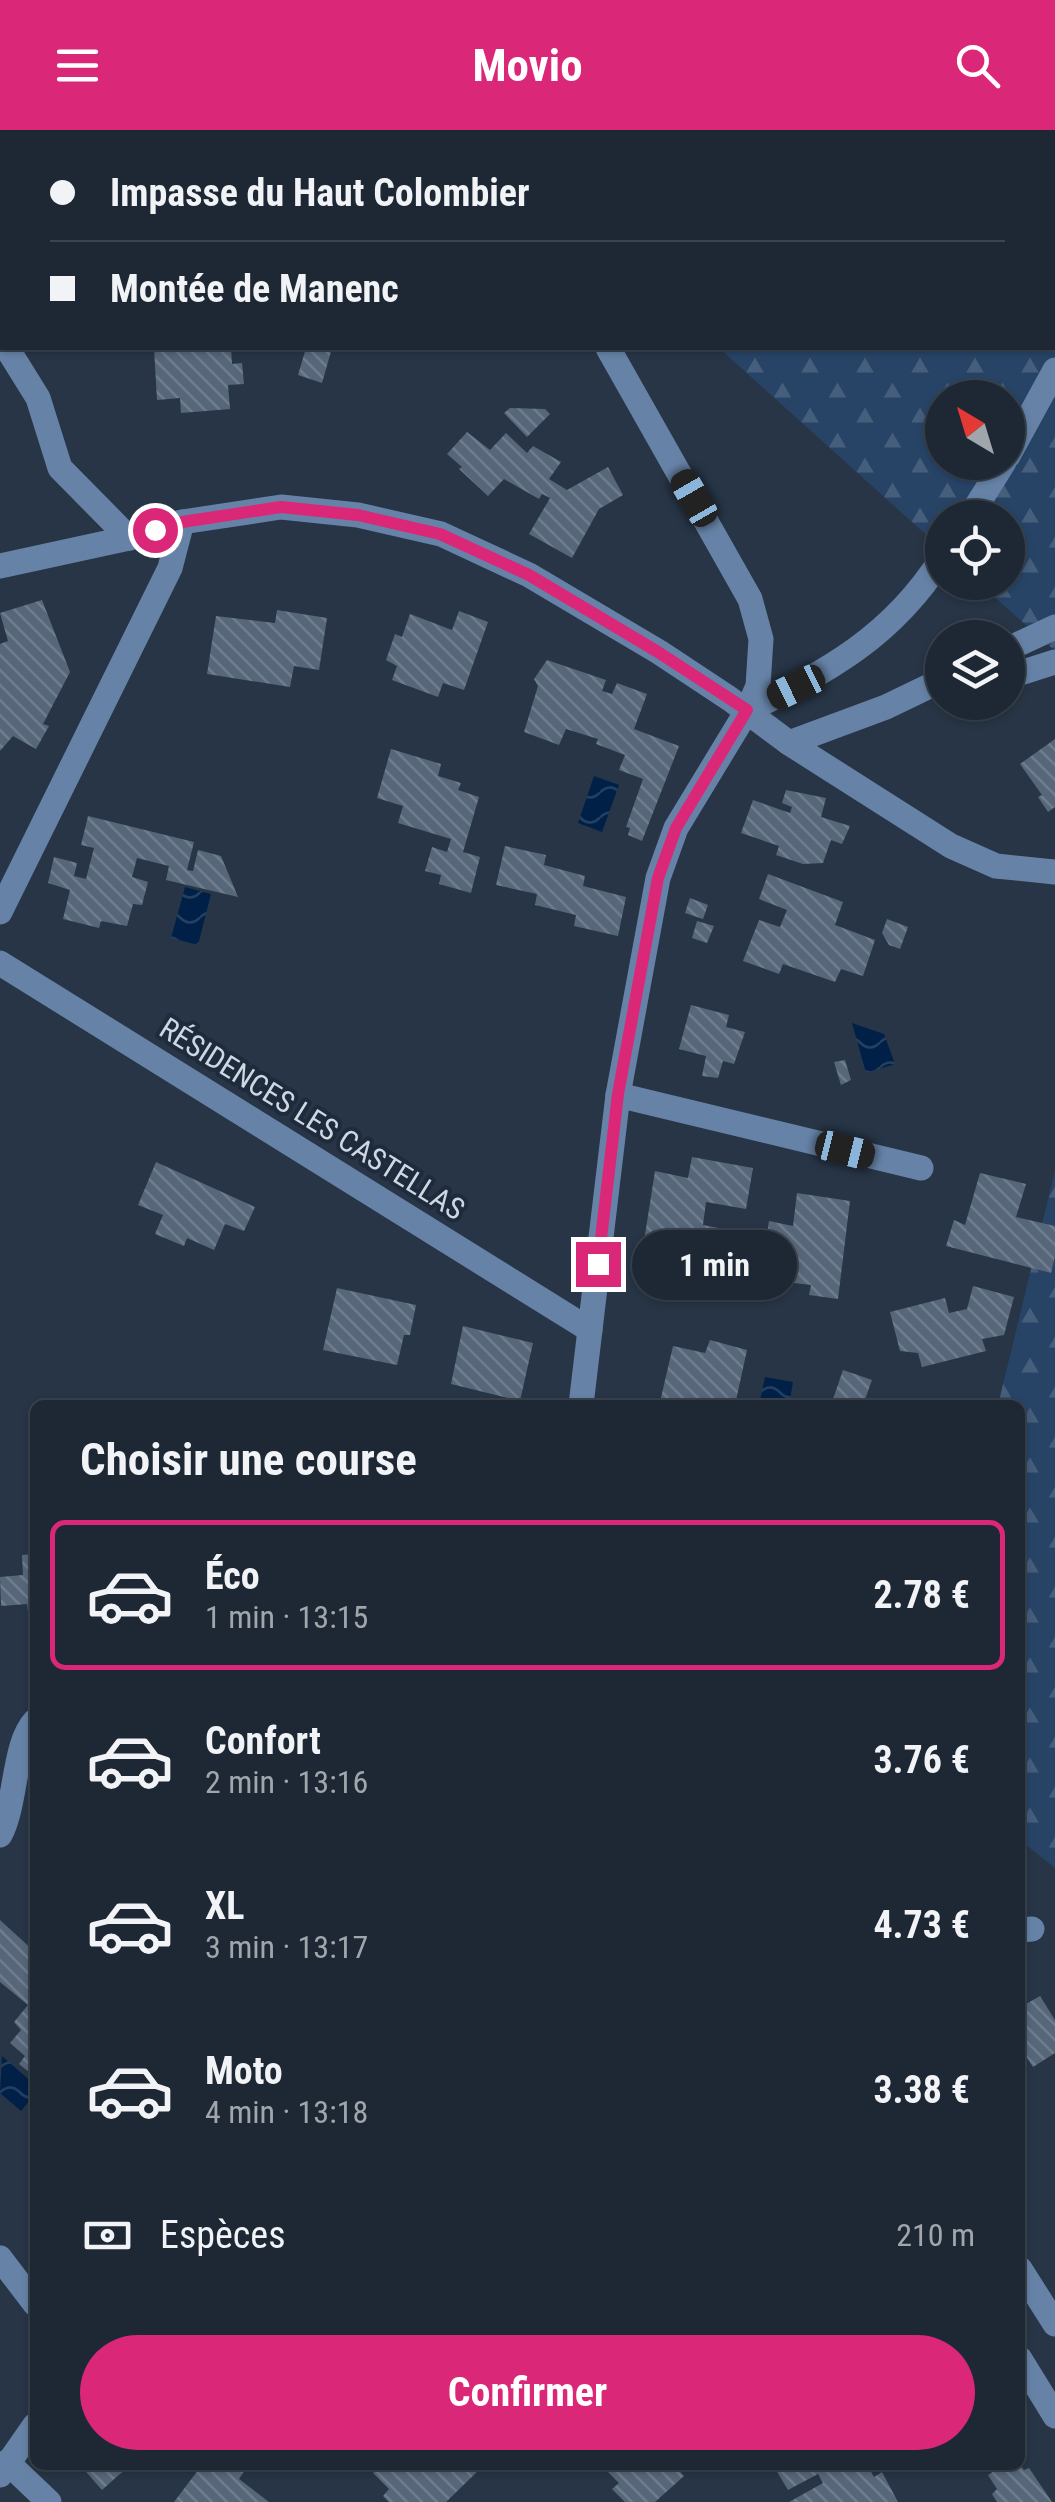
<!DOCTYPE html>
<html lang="fr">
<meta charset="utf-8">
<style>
:root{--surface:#1d2834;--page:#25303c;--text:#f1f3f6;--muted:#a0a6ac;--line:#3b444f;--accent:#db2777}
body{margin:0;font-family:"Roboto Condensed",sans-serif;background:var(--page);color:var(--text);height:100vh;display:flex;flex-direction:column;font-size:38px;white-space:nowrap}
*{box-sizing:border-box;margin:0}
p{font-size:32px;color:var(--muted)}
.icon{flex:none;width:55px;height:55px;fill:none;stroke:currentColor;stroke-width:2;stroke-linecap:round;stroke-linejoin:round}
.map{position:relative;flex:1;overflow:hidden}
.panel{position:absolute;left:30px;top:1270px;width:995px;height:1070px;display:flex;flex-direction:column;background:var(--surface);border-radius:15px;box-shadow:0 2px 8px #0004,0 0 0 2px var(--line)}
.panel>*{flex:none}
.hud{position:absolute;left:0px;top:0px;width:1055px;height:220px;box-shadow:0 2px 8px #0004,0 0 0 2px var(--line);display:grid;align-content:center;height:220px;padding:0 50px;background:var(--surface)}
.needle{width:65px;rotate:322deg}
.buttons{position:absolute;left:925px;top:250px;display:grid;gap:20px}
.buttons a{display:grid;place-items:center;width:100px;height:100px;border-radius:50%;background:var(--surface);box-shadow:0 2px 8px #0004,0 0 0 2px var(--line);font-size:50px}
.end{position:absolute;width:45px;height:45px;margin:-22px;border:12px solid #db2777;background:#fff;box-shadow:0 0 0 5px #fff}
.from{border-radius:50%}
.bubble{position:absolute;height:70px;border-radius:35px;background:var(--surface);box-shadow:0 2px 8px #0004,0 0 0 2px var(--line);font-size:32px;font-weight:700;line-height:70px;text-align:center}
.car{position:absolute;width:30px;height:60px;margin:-30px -15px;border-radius:12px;box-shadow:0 0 8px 2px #0007;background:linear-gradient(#222 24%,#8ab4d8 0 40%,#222 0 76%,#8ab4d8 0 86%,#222 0)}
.hud b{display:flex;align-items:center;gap:35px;height:95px;font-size:38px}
.hud b+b{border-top:2px solid var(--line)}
.hud i{width:25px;height:25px;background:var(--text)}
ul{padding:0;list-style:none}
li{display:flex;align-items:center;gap:30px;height:150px;margin:0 20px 15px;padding:0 30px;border:5px solid transparent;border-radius:15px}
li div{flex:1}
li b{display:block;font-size:38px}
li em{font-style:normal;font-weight:700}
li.active{border-color:var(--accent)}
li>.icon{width:90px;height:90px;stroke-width:1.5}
h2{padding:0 50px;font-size:45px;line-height:120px}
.pay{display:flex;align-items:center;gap:25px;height:110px;padding:0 50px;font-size:38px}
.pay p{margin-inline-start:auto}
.action{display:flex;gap:20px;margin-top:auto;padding:20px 50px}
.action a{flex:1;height:115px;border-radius:60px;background:var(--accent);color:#fff;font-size:40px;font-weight:700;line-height:115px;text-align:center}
header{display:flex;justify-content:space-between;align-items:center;height:130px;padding:0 50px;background:var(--accent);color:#fff;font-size:45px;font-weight:700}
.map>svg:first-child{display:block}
</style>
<header><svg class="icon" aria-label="menu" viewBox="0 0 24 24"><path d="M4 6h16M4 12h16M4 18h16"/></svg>Movio<svg class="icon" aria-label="search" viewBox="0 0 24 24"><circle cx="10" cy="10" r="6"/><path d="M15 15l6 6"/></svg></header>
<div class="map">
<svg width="1055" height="2372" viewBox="0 0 1055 2372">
<defs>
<pattern id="forest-firs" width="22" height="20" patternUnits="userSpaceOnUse" patternTransform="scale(2.5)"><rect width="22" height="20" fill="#274467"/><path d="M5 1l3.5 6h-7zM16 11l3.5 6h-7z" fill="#455e7c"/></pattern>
<pattern id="water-waves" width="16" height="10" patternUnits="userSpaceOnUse" patternTransform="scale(2.5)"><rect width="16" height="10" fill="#002047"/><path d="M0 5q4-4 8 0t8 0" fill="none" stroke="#244061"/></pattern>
<pattern id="building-back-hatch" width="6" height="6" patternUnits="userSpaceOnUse" patternTransform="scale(2.5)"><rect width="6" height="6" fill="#57677a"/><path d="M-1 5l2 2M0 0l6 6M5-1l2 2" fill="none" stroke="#6e7c8d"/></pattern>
</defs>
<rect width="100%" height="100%" fill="#273546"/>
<g fill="url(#forest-firs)" fill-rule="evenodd">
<path d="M479,0H1055V521L979,453L1008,452V388H942V419L719,218H1052V2ZM942,268H1008V332H942Z"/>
<polygon points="1055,1041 1055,1738 1020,1710 1020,1275 998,1275"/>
</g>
<g fill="url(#water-waves)">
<polygon points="594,646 619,655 602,702 578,693"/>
<polygon points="185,757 211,764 198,815 171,808"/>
<polygon points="852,893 884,904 895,934 866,943"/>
<polygon points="765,1247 793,1252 789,1275 759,1275"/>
<polygon points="2,1926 35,1955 35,1964 21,1981 0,1963"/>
</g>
<g fill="url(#building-back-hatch)">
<polygon points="154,218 231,218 232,234 242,233 244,254 228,255 230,279 181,283 180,268 157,270"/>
<polygon points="306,218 332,218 322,253 298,245"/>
<polygon points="510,278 545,279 550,284 527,307 504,283"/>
<polygon points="467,302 490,320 506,303 527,323 533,316 561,332 549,349 567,360 608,337 623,365 599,379 572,428 529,404 550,368 542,364 539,369 504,349 488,366 459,339 462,337 447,324"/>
<polygon points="42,470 70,542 43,594 49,596 36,619 13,606 0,621 0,514 8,511 0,483"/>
<polygon points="277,480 327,488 319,540 294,536 290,557 207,544 216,486 275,493"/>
<polygon points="459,481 488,492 464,560 443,553 438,567 392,550 397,536 386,530 395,504 402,507 410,484 452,500"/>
<polygon points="547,530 606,550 602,561 612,564 617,553 647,564 634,599 679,616 642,711 628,705 630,698 626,697 643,649 619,640 625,625 596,614 598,609 566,599 559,615 524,602 538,556 534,549"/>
<polygon points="1055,609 1055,677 1048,682 1038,667 1042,665 1020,634"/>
<polygon points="391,619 441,634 438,646 461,653 458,660 479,667 463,722 480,727 471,763 439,754 441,745 425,741 432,717 447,722 451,709 398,693 403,676 377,668"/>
<polygon points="786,660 826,668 821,687 850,696 842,714 831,710 823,733 803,734 776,725 779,716 741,703 753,670 790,683 792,677 782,673"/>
<polygon points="88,686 194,712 187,740 193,741 198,720 221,726 238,767 166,750 169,736 137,728 132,747 148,752 142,775 133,774 127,796 101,791 99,798 63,789 70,760 48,753 54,727 77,733 74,746 86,749 94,718 81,715"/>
<polygon points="505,716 546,725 544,735 585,746 583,756 626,767 618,806 574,796 576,785 535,775 537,764 496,755"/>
<polygon points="768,744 843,772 835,795 875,810 863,846 841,839 835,852 783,834 779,844 743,831 759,790 780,797 787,780 759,769"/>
<polygon points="690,768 708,775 703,789 685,783"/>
<polygon points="887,789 908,797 900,819 889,815 882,803"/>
<polygon points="697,791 714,796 707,813 692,808"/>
<polygon points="691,875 729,885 726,897 745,902 734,934 723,931 718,948 702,946 706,926 679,919"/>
<polygon points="845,930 851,950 841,955 834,932"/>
<polygon points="692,1027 753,1038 746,1079 706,1072 703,1095 719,1098 712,1136 693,1133 694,1119 644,1111 655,1041 688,1048"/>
<polygon points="156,1032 255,1077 244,1101 225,1094 214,1120 187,1108 184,1116 155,1104 163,1085 138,1075"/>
<polygon points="980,1043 1026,1054 1016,1087 1055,1096 1055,1126 1051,1143 946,1116 954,1090 965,1095"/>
<polygon points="797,1063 850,1071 838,1169 809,1165 811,1155 760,1149 769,1091 793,1096"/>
<polygon points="973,1156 1014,1167 1004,1205 982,1209 986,1221 922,1237 918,1223 900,1221 890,1182 945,1168 949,1183 967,1179"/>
<polygon points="337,1158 416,1175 410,1205 404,1205 397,1235 323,1220"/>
<polygon points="463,1196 533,1213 520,1271 451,1254"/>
<polygon points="710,1210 747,1220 735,1275 671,1275 660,1272 673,1216 705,1223"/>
<polygon points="843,1240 872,1250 863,1275 833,1269"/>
<polygon points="35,1424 35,1498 30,1498 27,1474 1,1476 0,1447 23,1445 22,1425"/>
<polygon points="0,1790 35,1822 35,1947 19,1934 25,1926 10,1913 21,1900 14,1892 28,1875 0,1852"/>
<polygon points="1020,1864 1026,1874 1040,1866 1055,1890 1055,1923 1033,1937 1020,1917"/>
<polygon points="80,2335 130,2335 102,2360"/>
<polygon points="202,2335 248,2335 239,2349 269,2372 174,2372"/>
<polygon points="381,2335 472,2335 478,2341 446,2372 389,2372 383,2366 389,2359 373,2343"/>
<polygon points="612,2335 674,2335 684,2346 655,2372 625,2372 612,2359 619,2353 606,2340"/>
<polygon points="773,2335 813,2335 816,2339 823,2335 867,2335 874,2347 882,2342 898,2372 789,2372 823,2353 818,2344 788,2360"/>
<polygon points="1003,2335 1020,2335 1024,2340 1029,2338 1052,2372 997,2372 992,2364 997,2359 988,2345"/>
</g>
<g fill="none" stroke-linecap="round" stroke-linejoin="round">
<g stroke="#6683a7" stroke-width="25">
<polyline points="491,0 492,2"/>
<polyline points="7,218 38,268 60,338 129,408"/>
<polyline points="1008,326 1055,240"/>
<polyline points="969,388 1004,332"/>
<polyline points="0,436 129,408 182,392 281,377 358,385 441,404 529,445 659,522 730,569 789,613 951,716 996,736 1055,742"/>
<polyline points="1008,519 1055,497"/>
<polyline points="1008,547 1055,532"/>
<path d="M747,581C828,541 892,507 942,428"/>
<polyline points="789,613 886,577 942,550"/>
<polyline points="0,782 170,438 182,392"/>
<polyline points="0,833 590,1200"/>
<polyline points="618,965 921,1038"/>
<polyline points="581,1275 618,965 658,748 676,698 747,581 758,556 761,509 750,469 608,218"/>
<path d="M0,1705C17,1673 13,1614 35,1591"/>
<polyline points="1020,1800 1032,1799"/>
<polyline points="0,2128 35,2174"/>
<polyline points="1020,2139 1055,2194"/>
<polyline points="1020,2229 1055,2286"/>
<polyline points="7,2332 49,2372"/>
<polyline points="0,2345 35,2295"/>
</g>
</g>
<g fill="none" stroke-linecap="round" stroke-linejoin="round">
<polyline stroke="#db2777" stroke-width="12" points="155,400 182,392 281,377 358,385 440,404 529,445 658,522 747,580 676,698 658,748 618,964 598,1134"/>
</g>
<g text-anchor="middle" stroke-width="8" stroke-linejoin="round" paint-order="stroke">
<g font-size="30" fill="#ced7e2" stroke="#1d2b3c">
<text transform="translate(312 989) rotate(32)" y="10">RÉSIDENCES LES CASTELLAS</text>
</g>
</g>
</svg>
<div class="buttons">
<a><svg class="needle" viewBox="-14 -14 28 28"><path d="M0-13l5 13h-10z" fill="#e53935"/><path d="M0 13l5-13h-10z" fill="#a0a6ac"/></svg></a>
<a><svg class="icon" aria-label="locate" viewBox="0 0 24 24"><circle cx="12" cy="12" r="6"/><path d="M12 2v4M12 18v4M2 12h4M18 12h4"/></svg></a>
<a><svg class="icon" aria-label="layers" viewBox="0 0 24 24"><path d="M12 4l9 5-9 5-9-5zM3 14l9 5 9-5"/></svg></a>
</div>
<i class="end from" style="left:155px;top:400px"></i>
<i class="end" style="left:598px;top:1134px"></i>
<div class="bubble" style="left:632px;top:1100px;width:165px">1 min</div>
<i class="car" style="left:694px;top:368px;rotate:330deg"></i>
<i class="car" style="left:796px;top:557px;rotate:244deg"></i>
<i class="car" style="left:845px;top:1020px;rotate:104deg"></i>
<div class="hud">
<b><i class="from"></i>Impasse du Haut Colombier</b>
<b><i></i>Montée de Manenc</b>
</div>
<section class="panel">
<h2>Choisir une course</h2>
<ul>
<li class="active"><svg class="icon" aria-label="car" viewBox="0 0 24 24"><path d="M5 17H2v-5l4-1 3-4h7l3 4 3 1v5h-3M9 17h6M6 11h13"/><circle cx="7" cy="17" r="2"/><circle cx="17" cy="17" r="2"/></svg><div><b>Éco</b><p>1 min · 13:15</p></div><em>2.78 €</em></li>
<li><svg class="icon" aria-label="car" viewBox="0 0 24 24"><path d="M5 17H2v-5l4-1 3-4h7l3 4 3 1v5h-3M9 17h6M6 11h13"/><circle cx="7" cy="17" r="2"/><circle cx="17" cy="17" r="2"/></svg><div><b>Confort</b><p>2 min · 13:16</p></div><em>3.76 €</em></li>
<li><svg class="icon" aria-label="car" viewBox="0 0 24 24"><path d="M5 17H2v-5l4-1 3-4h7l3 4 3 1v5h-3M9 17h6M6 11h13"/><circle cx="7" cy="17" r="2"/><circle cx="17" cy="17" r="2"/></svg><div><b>XL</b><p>3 min · 13:17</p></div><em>4.73 €</em></li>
<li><svg class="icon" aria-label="car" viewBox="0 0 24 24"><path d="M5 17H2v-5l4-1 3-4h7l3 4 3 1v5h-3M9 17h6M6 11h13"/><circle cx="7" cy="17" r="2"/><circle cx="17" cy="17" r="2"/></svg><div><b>Moto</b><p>4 min · 13:18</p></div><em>3.38 €</em></li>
</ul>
<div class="pay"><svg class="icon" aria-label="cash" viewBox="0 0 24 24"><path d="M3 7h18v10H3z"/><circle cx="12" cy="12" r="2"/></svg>Espèces<p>210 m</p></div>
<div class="action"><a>Confirmer</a></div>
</section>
</div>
